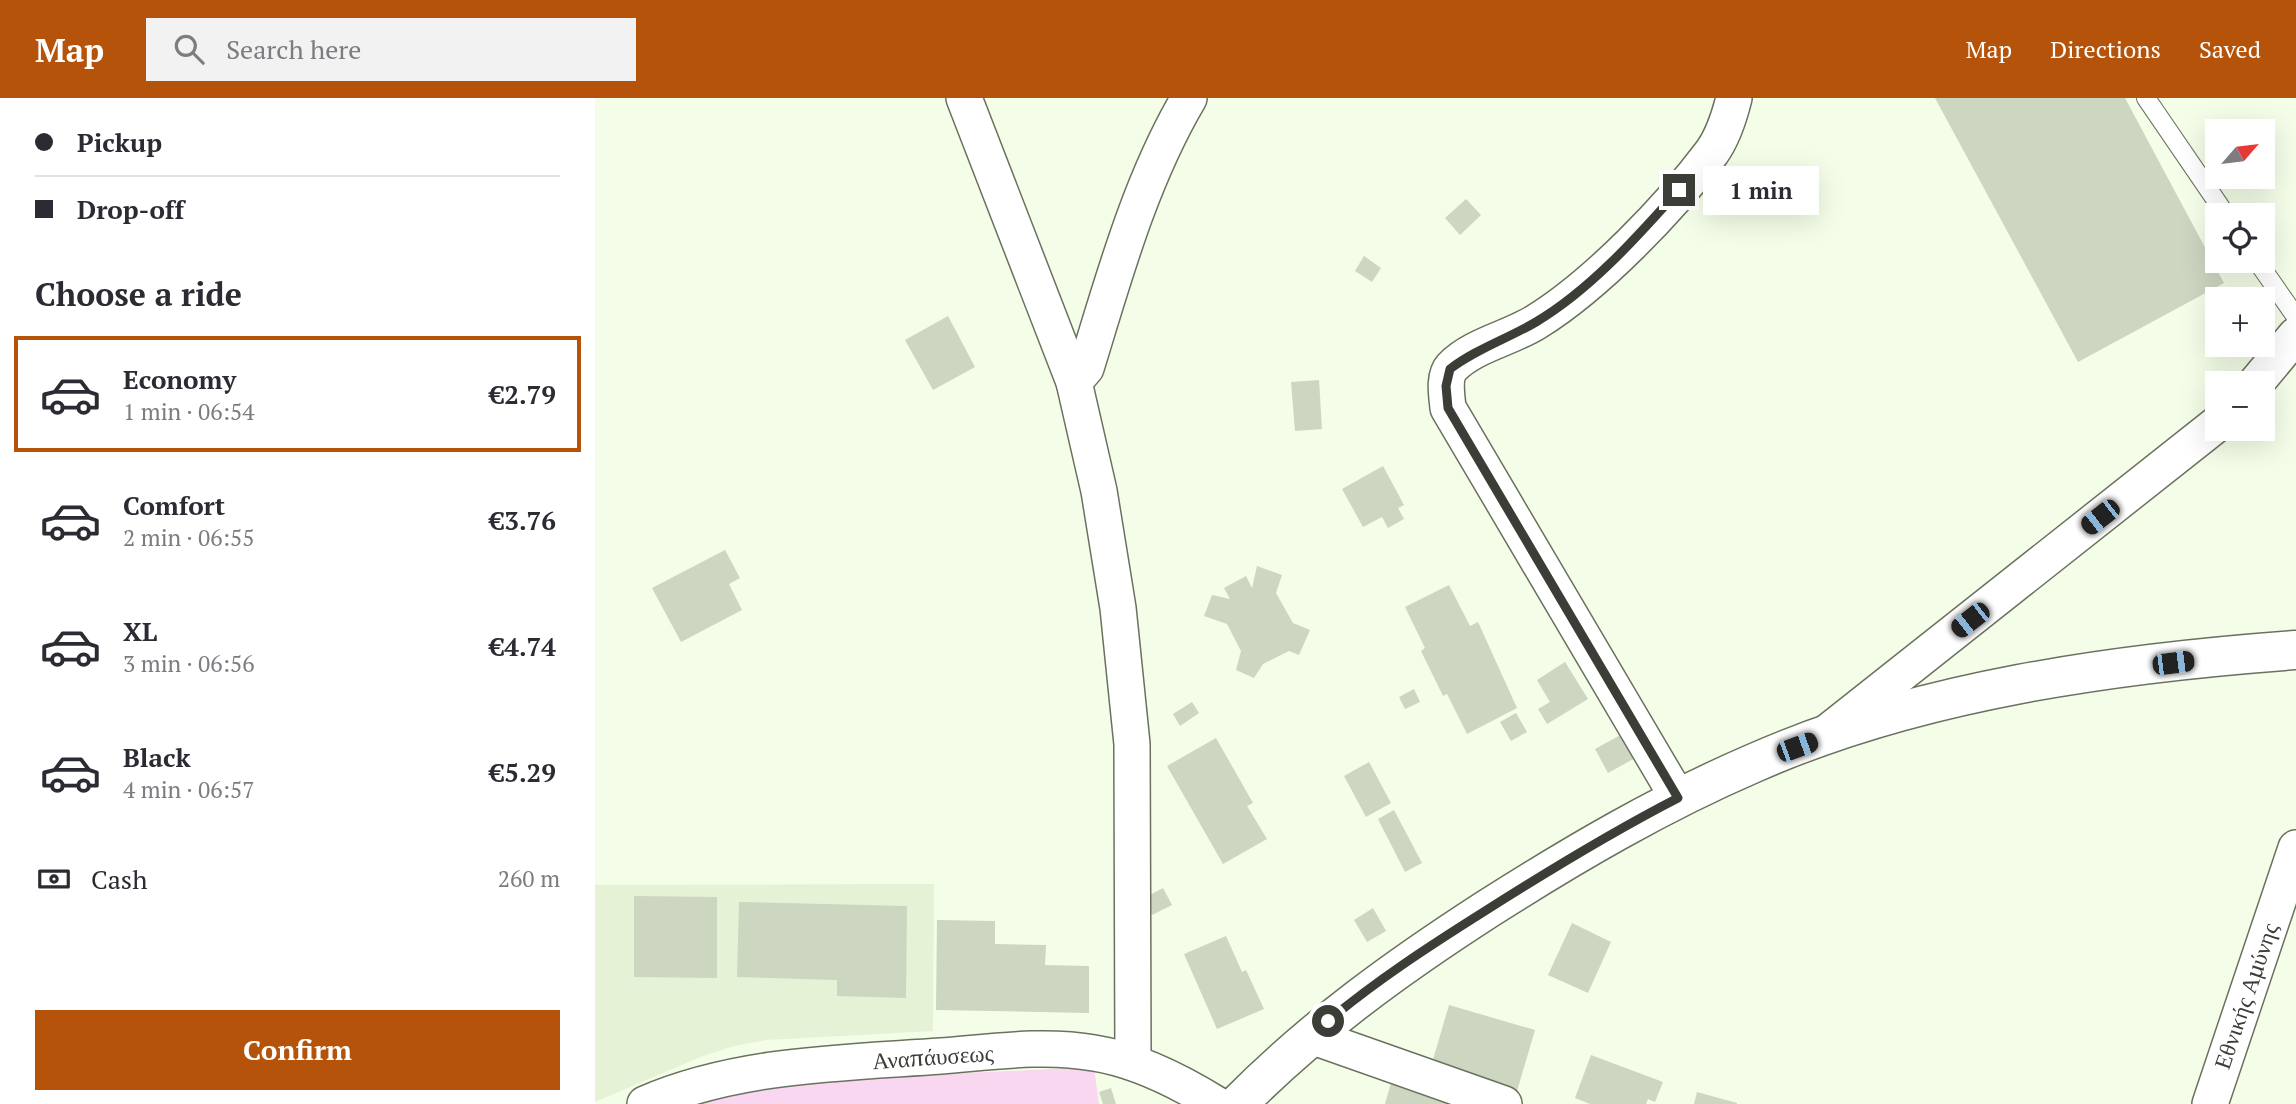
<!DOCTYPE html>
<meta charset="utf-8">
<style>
:root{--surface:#fff;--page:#f2f2f3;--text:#2b2b33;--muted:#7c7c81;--line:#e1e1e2;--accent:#b45309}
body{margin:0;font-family:"PT Serif",serif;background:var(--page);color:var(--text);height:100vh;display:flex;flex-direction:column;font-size:26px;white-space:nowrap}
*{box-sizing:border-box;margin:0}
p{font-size:23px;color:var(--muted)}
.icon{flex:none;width:38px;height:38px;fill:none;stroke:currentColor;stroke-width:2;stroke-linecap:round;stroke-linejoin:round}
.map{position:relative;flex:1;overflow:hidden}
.panel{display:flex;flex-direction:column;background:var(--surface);width:595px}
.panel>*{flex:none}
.top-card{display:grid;align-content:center;height:154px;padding:0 35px;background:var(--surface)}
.needle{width:46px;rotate:62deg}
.tools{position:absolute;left:1610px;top:21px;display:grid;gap:14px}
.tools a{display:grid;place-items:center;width:70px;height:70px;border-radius:0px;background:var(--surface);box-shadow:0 7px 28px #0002;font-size:35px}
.end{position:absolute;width:32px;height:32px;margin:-16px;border:9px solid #3a3e36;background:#fff;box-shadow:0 0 0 4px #fff}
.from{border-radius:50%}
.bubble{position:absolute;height:49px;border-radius:0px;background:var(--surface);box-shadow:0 7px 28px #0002;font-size:23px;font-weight:600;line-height:49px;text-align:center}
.car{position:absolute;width:21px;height:42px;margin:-21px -10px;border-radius:9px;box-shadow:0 0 5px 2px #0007;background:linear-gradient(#222 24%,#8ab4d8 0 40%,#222 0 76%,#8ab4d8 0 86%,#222 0)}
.top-card b{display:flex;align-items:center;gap:24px;height:66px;font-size:26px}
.top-card b+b{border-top:2px solid var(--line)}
.top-card i{width:18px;height:18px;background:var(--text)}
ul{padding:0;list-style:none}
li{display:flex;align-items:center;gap:21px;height:116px;margin:0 14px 10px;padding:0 21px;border:4px solid transparent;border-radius:0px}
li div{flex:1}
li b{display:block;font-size:26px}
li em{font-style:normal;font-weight:600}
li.selected{border-color:var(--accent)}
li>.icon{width:63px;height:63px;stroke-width:1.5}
h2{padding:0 35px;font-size:32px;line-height:84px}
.pay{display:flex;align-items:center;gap:18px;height:77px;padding:0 35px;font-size:26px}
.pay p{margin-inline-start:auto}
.primary-button{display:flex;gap:14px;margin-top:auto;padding:14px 35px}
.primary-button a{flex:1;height:80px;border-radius:0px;background:var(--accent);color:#fff;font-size:28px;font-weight:600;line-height:80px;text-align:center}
header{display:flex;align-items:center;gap:42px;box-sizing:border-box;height:98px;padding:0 35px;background:var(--accent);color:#fff}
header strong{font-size:33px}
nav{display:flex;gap:38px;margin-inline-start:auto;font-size:24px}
.search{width:490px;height:63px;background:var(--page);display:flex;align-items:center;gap:18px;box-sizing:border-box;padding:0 24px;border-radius:0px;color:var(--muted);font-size:26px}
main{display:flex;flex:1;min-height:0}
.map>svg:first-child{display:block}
</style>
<header>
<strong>Map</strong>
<div class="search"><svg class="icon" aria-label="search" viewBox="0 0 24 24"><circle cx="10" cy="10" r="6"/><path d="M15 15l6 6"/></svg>Search here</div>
<nav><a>Map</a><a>Directions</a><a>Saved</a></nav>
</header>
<main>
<section class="panel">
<div class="top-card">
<b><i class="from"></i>Pickup</b>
<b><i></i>Drop-off</b>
</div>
<h2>Choose a ride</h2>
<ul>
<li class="selected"><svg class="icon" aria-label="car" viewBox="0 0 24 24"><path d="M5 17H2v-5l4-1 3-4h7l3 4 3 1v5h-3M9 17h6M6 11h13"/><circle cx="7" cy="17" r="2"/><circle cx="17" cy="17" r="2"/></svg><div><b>Economy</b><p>1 min · 06:54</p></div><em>€2.79</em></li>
<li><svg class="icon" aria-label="car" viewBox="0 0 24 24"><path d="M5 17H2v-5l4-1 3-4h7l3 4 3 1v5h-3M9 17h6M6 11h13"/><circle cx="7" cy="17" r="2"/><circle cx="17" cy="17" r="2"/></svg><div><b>Comfort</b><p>2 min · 06:55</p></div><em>€3.76</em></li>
<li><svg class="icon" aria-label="car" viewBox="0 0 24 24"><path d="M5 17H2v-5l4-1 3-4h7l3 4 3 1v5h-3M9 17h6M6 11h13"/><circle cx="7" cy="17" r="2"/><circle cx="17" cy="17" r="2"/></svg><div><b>XL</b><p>3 min · 06:56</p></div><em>€4.74</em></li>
<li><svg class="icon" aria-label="car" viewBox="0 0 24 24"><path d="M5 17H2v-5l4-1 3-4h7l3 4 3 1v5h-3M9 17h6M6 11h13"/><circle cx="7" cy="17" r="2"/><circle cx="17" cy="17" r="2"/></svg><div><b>Black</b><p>4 min · 06:57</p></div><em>€5.29</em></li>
</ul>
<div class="pay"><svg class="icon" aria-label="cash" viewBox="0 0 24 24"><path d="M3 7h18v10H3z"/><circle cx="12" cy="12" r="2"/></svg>Cash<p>260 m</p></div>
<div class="primary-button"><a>Confirm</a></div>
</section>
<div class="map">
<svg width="1701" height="1006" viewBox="0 0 1701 1006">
<rect width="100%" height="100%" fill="#f4fde7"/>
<polygon fill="#e6f2d6" points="339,786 338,933 172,942 140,948 108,958 0,1004 0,787"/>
<polygon fill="#fad7f0" points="499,969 504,1006 105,1006 144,990 199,983"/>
<g fill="#ccd6c0">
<polygon points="1340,0 1530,0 1629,185 1483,264"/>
<polygon points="871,101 886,117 865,137 850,120"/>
<polygon points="769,158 786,170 777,184 760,173"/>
<polygon points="353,218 380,269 338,292 310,242"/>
<polygon points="724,282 727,331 700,333 696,284"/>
<polygon points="788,368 809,407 803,410 809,421 793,430 787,419 768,429 747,391"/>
<polygon points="130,452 145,480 134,486 147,512 86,544 57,490"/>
<polygon points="662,468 687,477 681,495 698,525 715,532 704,557 694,553 668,566 659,580 641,572 646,553 632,526 609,518 617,497 635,501 629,490 651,478 657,490"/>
<polygon points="854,487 875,528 883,524 922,610 872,636 852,596 848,598 826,553 830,550 810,509"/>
<polygon points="970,564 993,601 952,626 943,611 955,604 942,582"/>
<polygon points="819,591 825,604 810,611 804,599"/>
<polygon points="597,604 604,615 585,628 578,616"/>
<polygon points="921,615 932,634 916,643 905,624"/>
<polygon points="1029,635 1042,659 1013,675 1000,651"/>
<polygon points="621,640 658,705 652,708 672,741 628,766 572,668"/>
<polygon points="774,664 796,705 771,719 749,678"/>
<polygon points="799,712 827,765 810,774 783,721"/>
<polygon points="568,790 577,807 557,817 549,800"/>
<polygon points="39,798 122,799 122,880 39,879"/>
<polygon points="144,804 312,808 311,900 242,898 242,882 142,879"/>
<polygon points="778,810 791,833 772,844 759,822"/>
<polygon points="342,822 400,823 400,846 451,847 450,867 494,868 494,915 341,912"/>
<polygon points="977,825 1016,844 993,895 953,877"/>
<polygon points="631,838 647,874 651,872 669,911 622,931 589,856"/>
<polygon points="854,907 940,932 920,1000 899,994 902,984 837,965"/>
<polygon points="996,957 1068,984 1060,1004 1053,1001 1051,1006 995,1006 980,1000"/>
<polygon points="797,981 863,1006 790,1006"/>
<polygon points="516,990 521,1006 508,1006 504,994"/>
<polygon points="1102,994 1142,1005 1142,1006 1099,1006"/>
</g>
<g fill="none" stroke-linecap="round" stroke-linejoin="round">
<g stroke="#6a725f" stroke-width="20">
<g id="service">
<polyline points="1551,0 1631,117"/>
<polyline points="1662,163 1701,219"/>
</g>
</g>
<g stroke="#6a725f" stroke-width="38">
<g id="minor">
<polyline points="369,0 479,284 504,393 523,510 537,646 538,964"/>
<path d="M479,284L491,270C519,179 545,83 594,0"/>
<polyline points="1661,285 1701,237"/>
<polyline points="1234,633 1622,326"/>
<path d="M1083,700L853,310C852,298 848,279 857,269C878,247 916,240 941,224C1001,187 1075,110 1117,54C1127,40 1135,16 1139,0"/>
<polyline points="716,938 909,1006"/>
<path d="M50,1006C142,966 247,965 346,958C396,954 450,946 499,955C543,962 584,983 621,1006"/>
<polyline points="1615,1006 1701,750"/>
</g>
</g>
<g stroke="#6a725f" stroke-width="41">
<path id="tertiary" d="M643,1006C719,929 804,868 894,810C979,756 1066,705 1159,665C1324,592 1522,565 1701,552"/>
</g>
<use href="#service" stroke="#fff" stroke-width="18"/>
<use href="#minor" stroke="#fff" stroke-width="35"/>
<use href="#tertiary" stroke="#fff" stroke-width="38"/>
</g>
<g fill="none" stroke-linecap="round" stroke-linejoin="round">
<path stroke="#3a3e36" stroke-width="9" d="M733,923C782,882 836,847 890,813C953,773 1017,734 1083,700L853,310L851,288L855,271C881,251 912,241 941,224C995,192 1042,139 1084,92"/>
</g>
<g text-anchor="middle" stroke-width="5" stroke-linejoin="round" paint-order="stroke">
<g font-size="23" fill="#3a3e36" stroke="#fff">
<text transform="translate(1651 898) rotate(-71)" y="8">Εθνικής Αμύνης</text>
<text transform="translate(338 959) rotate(-4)" y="8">Αναπάυσεως</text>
</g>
</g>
</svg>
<div class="tools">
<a><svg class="needle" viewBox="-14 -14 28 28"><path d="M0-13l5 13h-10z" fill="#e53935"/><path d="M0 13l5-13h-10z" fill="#7c7c81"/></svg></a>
<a><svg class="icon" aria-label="locate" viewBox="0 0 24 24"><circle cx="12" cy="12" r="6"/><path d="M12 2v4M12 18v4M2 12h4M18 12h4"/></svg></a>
<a>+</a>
<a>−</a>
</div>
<i class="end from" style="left:733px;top:923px"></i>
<i class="end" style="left:1084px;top:92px"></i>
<div class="bubble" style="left:1108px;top:68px;width:116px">1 min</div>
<i class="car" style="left:1505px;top:419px;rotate:232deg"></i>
<i class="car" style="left:1375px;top:522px;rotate:232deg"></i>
<i class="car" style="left:1578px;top:565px;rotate:83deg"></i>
<i class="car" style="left:1202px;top:649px;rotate:70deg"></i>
</div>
</main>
